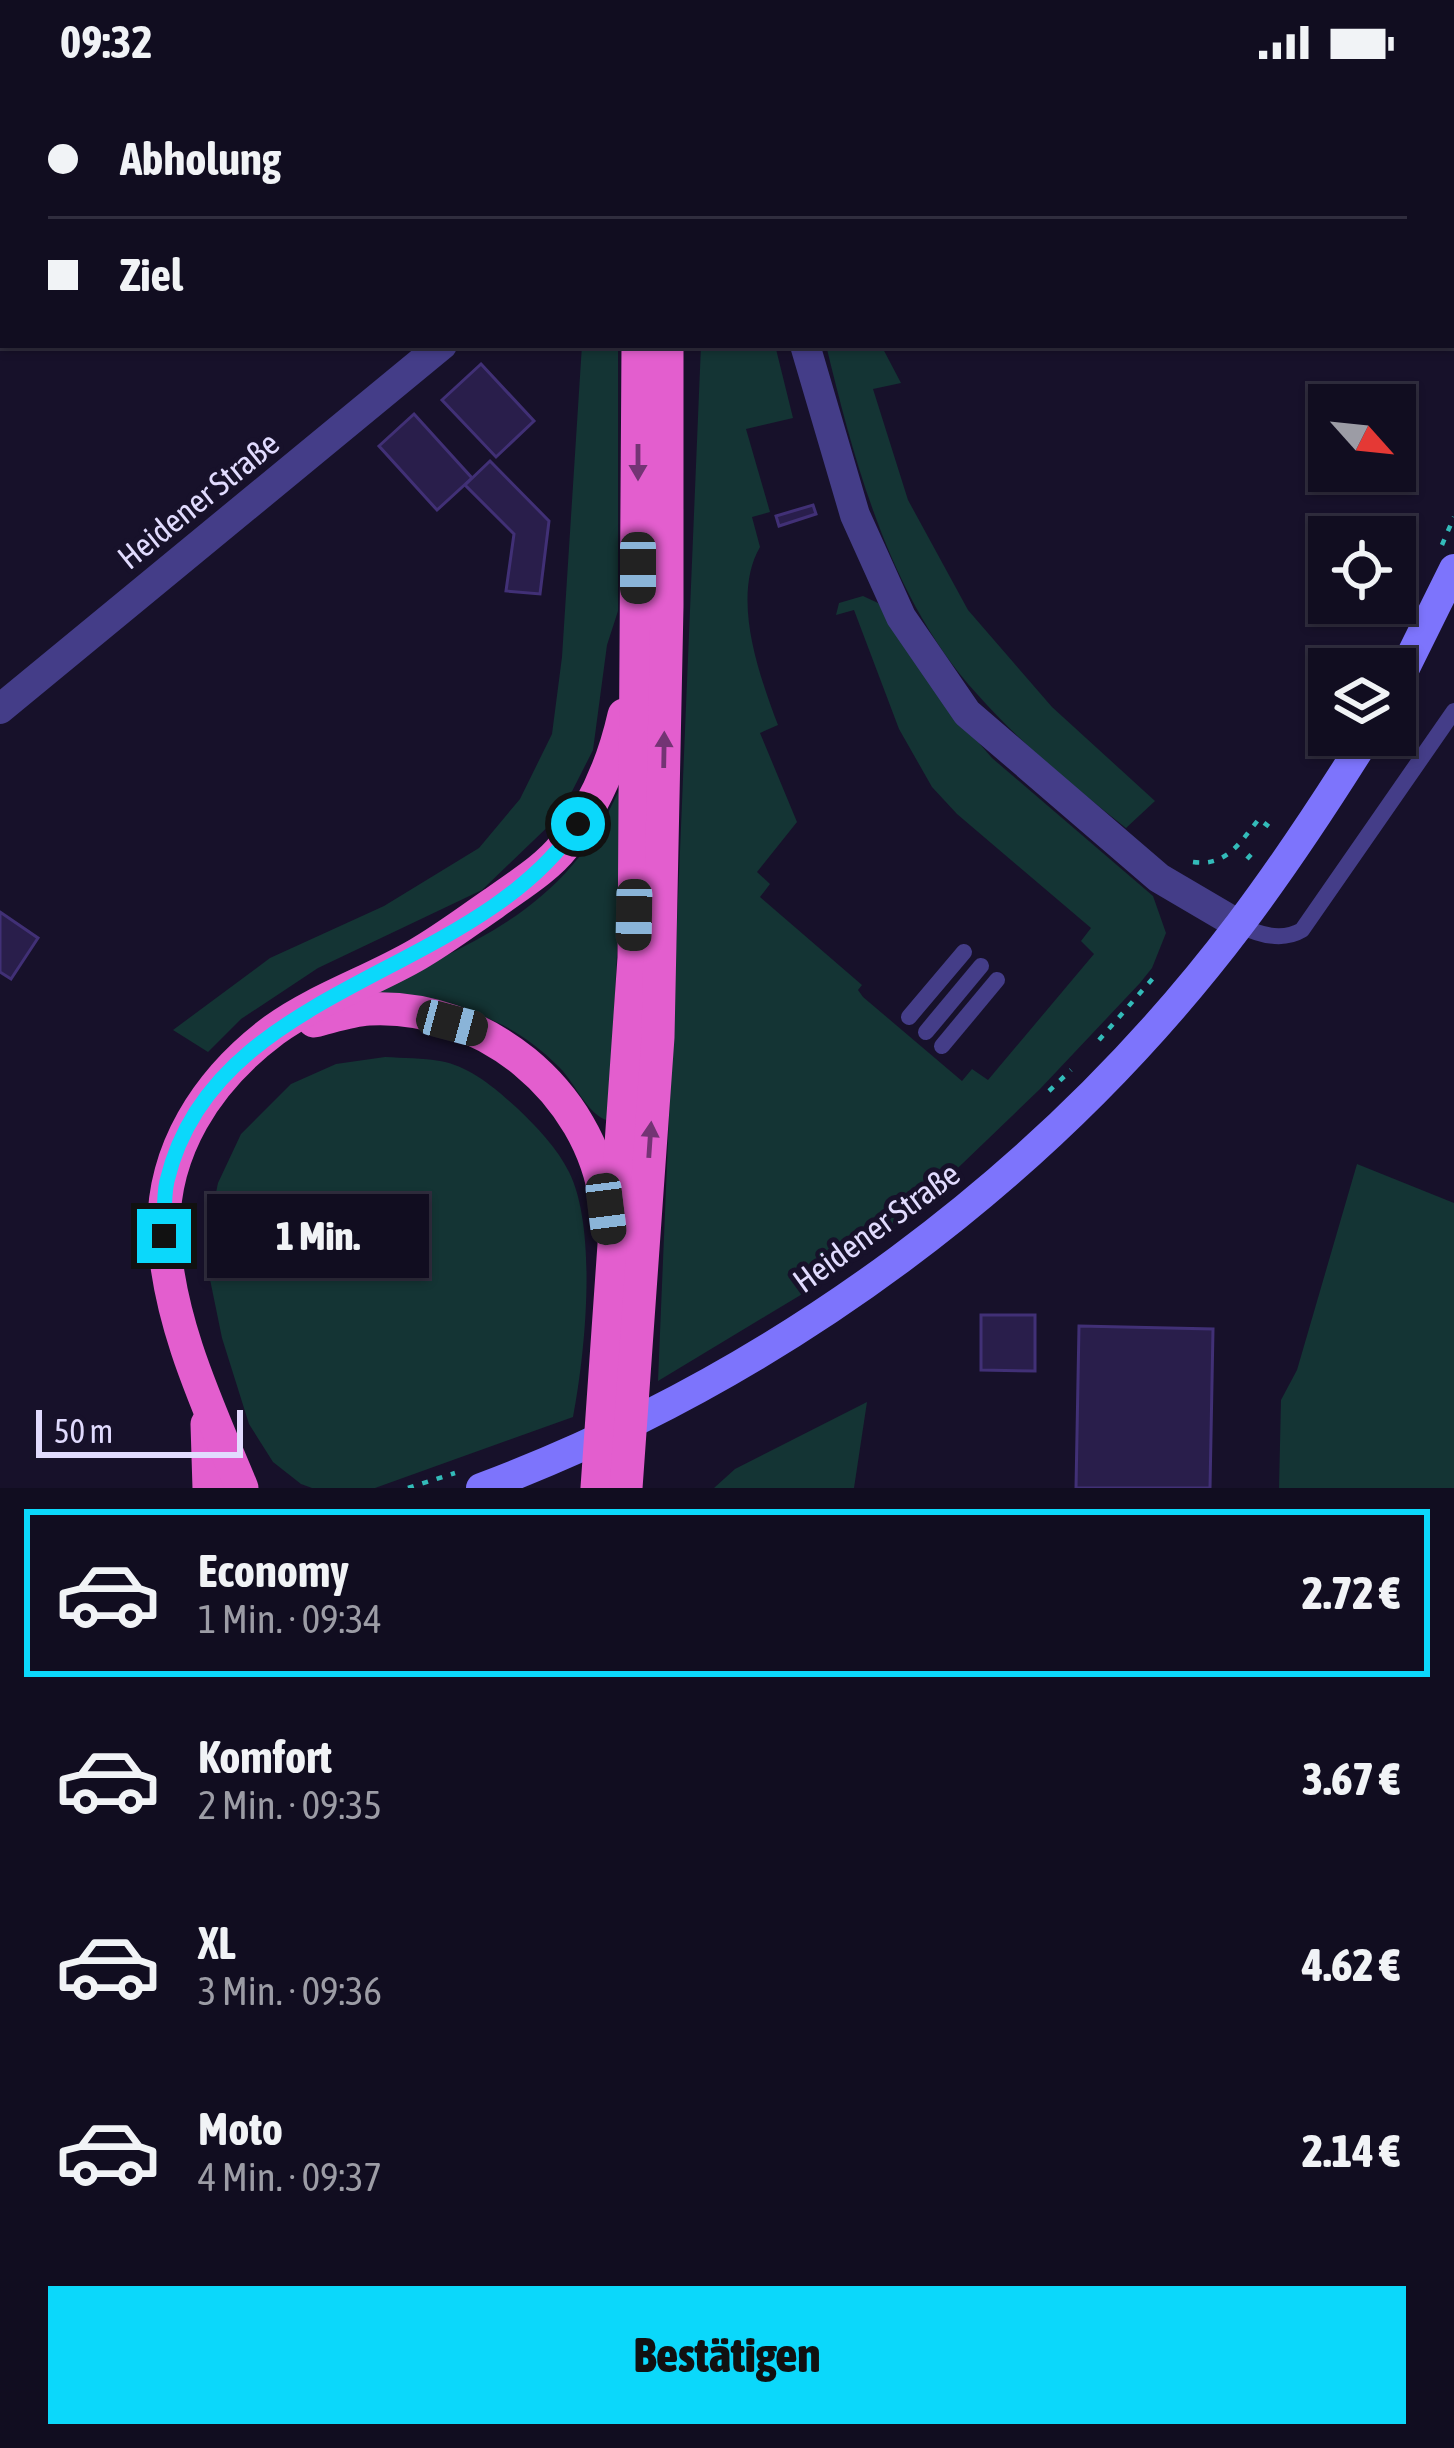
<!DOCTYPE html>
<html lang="de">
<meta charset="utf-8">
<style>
:root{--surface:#110d20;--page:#1a1629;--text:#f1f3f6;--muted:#9c9ca5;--line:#302d3e;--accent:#0bd8fb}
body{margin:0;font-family:"Asap Condensed",sans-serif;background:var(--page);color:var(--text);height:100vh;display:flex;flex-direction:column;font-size:45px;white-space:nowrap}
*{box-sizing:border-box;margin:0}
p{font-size:39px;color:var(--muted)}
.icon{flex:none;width:66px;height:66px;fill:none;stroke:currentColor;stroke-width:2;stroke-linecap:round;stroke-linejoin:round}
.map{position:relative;height:1404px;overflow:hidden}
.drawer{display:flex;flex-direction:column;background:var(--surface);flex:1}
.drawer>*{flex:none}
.guide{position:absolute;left:0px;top:0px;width:1455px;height:264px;box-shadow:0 3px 9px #0004,0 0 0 3px var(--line);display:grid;align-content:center;height:264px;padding:0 48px;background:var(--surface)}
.needle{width:78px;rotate:117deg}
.tools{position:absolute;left:1308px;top:300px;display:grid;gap:24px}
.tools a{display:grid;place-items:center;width:108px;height:108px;border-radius:0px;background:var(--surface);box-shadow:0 3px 9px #0004,0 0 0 3px var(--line);font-size:60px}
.scale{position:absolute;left:36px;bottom:30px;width:207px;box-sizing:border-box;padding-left:12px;border:6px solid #e1dbfe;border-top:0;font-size:33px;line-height:42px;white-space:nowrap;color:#e1dbfe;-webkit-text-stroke:9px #17112a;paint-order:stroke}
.end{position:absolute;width:54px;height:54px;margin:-27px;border:15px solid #0bd8fb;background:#111;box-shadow:0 0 0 6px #111}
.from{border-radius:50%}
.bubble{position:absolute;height:84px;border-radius:0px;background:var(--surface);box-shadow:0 3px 9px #0004,0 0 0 3px var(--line);font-size:39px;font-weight:800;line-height:84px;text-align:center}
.car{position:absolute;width:36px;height:72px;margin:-36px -18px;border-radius:15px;box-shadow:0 0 9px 3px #0007;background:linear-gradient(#222 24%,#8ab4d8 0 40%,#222 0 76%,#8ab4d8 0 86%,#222 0)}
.guide b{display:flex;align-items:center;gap:42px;height:114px;font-size:45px}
.guide b+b{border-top:3px solid var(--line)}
.guide i{width:30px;height:30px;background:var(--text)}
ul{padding:21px 0 0;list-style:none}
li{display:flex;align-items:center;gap:36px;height:168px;margin:0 24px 18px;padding:0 24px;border:6px solid transparent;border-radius:0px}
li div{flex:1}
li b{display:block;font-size:45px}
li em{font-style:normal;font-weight:800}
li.active{border-color:var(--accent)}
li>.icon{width:108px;height:108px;stroke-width:1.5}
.button{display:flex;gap:24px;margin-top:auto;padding:24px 48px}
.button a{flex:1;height:138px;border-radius:0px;background:var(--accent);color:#111;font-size:48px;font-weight:800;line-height:138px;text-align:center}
.status{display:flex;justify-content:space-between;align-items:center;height:84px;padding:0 60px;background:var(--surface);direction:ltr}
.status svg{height:33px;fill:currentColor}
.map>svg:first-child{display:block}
</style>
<div class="status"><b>09:32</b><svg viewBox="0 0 49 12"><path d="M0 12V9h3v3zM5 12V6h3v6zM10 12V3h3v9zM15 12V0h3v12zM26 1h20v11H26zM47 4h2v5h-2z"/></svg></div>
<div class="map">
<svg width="1454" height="1404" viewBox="0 0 1454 1404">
<rect width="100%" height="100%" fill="#17112a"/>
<g fill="#143434">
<polygon points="582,261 618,261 618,527 607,561 593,666 560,731 482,806 318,884 241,935 208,968 173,946 270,874 384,822 479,764 520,715 552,650 562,573"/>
<path d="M701,261H775L793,334L746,345L770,428L752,433L760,463C731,513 759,591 778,641L760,649L797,738L757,788L770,800L760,813L862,901L858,906L863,913L962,997L972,985L988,996L1094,870L1081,857L1091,844L957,730L932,703L899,645L854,526L836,531L839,519L863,512L878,519L940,614L992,674L1153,812L1166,849L1152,884L1140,899L1040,1005L888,1151L809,1206L658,1297Z"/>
<path d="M826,261H881L901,299L873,305L908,416L968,526L1052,623L1155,717L1126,744C1073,702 1022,661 977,610C891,516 855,381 826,261Z"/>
<path d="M622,699L625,702L609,1037C587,1031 576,1000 559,983C498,922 440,918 360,912C476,857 568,827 622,699Z"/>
<path d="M385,973C403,974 423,974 440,977C470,982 496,1005 517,1024C537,1043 557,1064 569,1088C598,1146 585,1271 573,1333L375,1404H312L301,1400L273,1378L249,1340L222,1254L204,1166L218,1099L241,1050L291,1000L336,980Z"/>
<polygon points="1357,1080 1454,1119 1454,1404 1279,1404 1281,1316 1297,1286"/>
<polygon points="867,1318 854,1404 714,1404 735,1385"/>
</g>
<g fill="#291e4b" stroke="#413076" stroke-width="3">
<polygon points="481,280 534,337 496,373 442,316"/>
<polygon points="414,330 472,394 437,426 379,362"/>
<polygon points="490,377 549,437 540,510 506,507 514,450 465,401"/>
<polygon points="813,421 816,430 779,442 776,432"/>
<polygon points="0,828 38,854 11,895 0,888"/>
<polygon points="981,1231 1035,1231 1035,1287 981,1286"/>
<polygon points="1079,1242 1213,1245 1210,1404 1076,1404"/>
</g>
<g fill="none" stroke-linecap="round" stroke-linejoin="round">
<g stroke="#33bbb9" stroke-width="4.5" stroke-dasharray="6 9" stroke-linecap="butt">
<polyline points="1442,461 1454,433"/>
<polyline points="1247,775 1257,764"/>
<path d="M1193,778C1227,783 1240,758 1259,735L1272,745"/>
<polyline points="1099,956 1155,892"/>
<polyline points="1049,1007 1071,986"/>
<polyline points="408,1404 455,1389"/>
</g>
<g stroke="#443d88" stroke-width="16">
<polyline points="386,3 402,0"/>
<polyline points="0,95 3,94"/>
<path d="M1239,841C1259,851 1282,858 1302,846L1454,627"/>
<polyline points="909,933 964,868"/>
<polyline points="926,948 981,882"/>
<polyline points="942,962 997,896"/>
</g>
<g stroke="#443d88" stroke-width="30">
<polyline points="797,3 799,0"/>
<polyline points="805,261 855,431 901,533 967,629 1159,794 1239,841"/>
<polyline points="0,625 442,261"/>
</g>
<g stroke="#7d74fc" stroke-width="30">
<polyline points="1395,604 1454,485"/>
<path d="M481,1404C777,1293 1049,1093 1240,840C1286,779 1328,715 1368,651"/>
</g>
<g stroke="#e35ece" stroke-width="33">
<polyline points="638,0 638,3"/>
<polyline points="666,0 666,3"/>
<path d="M314,937C331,933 351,926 369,925C483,919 591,1007 606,1120"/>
<polyline points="207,1340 209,1404"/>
<path d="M242,1404C209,1324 169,1241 164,1153C160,1068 207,996 274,946C317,915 372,897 418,870C444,855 469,836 494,819C517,802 546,785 564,762C595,722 613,680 624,631"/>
<polyline points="597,1404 634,874 638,261"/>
<polyline points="626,1404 658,953 667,522 667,261"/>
</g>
<g stroke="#0bd8fb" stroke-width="9" stroke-dasharray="18 15" stroke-linecap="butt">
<polyline points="582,3 594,0"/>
<polyline points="0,155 3,155"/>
</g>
</g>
<defs><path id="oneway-solid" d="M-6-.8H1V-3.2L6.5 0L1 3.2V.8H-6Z" transform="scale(3)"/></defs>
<g fill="#733474">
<use href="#oneway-solid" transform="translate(638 378) rotate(90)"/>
<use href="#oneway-solid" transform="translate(664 666) rotate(-89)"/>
<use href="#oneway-solid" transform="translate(650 1056) rotate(-86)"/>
</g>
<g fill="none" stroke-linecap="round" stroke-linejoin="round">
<path stroke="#0bd8fb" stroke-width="15" d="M164,1152C165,1134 163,1114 167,1097C213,900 476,894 578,740"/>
</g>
<g text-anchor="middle" stroke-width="10" stroke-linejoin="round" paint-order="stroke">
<g font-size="33" fill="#e1dbfe" stroke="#17112a">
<text transform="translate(198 416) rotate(-39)" y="12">Heidener Straße</text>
<text transform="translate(876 1143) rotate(-36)" y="12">Heidener Straße</text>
</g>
</g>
</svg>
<div class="tools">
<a><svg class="needle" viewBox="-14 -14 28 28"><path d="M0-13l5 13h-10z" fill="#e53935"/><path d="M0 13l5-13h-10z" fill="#9c9ca5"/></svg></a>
<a><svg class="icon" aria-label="locate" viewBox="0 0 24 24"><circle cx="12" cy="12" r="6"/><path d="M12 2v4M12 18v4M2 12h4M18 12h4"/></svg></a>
<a><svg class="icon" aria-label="layers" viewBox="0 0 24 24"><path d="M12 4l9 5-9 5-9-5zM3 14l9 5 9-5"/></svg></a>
</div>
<div class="scale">50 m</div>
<i class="end from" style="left:578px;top:740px"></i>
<i class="end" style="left:164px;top:1152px"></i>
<div class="bubble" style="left:207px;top:1110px;width:222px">1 Min.</div>
<i class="car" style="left:638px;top:484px;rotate:180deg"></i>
<i class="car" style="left:634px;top:831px;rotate:181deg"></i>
<i class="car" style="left:452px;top:939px;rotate:105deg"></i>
<i class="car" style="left:606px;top:1125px;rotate:173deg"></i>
<div class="guide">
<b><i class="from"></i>Abholung</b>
<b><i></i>Ziel</b>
</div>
</div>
<section class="drawer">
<ul>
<li class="active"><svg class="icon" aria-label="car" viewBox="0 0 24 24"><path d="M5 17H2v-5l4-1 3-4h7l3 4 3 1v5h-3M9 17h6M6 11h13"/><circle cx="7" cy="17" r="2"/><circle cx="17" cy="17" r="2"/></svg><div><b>Economy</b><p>1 Min. · 09:34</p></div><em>2.72 €</em></li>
<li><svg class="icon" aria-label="car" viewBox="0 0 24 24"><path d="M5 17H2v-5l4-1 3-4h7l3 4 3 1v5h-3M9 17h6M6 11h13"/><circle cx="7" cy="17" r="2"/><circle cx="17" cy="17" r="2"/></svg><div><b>Komfort</b><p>2 Min. · 09:35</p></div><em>3.67 €</em></li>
<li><svg class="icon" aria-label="car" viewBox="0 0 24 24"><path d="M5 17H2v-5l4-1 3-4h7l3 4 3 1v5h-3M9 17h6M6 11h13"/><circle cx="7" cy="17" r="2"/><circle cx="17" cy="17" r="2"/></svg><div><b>XL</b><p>3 Min. · 09:36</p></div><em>4.62 €</em></li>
<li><svg class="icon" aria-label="car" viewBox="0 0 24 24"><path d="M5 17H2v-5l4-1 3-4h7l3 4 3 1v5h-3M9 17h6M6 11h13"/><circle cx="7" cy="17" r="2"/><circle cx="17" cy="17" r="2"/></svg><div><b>Moto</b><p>4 Min. · 09:37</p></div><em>2.14 €</em></li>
</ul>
<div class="button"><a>Bestätigen</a></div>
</section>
